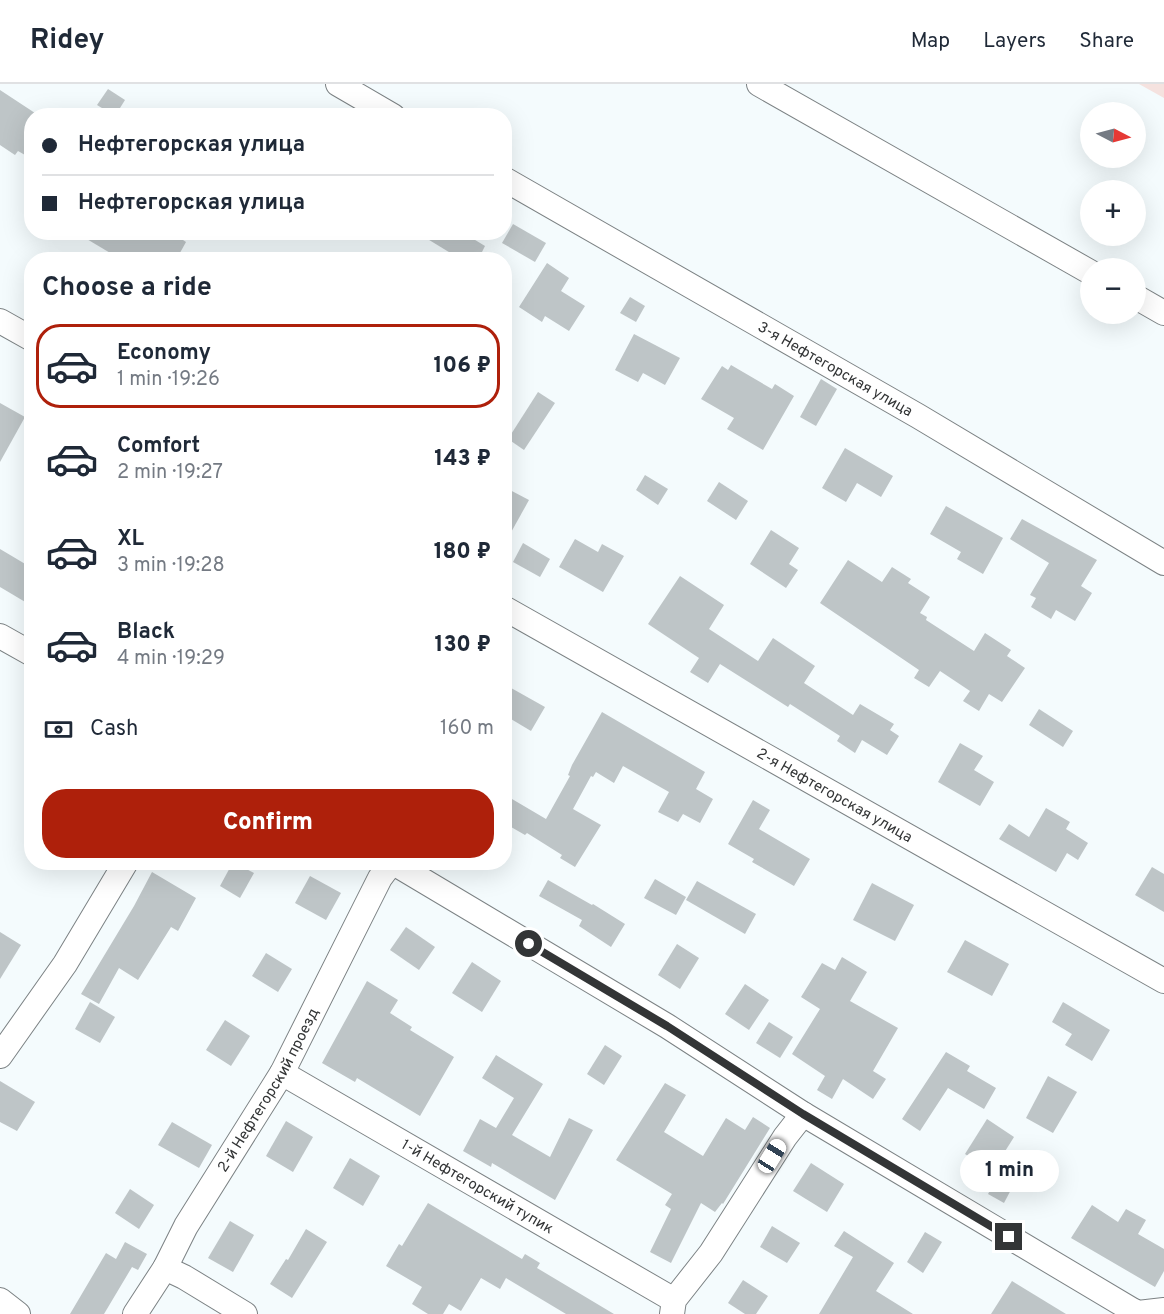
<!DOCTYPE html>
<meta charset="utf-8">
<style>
:root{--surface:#fff;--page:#f2f2f3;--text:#1f2937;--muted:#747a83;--line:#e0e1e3;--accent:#ae200b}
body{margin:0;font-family:Overpass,sans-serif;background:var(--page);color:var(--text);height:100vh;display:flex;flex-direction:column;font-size:22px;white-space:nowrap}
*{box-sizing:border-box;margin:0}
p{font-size:20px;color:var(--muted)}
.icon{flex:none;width:33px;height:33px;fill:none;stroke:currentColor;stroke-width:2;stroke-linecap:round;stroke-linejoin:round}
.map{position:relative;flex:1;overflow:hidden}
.sheet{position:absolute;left:24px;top:168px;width:488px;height:618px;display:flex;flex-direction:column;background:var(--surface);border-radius:24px;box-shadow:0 6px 24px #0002}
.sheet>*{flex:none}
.banner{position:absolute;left:24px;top:24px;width:488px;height:132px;border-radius:24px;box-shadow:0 6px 24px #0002;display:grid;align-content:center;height:132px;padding:0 18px;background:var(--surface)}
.needle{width:39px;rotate:96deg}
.tools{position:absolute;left:1080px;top:18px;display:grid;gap:12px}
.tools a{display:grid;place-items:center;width:66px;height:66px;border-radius:50%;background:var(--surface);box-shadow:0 6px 24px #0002;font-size:30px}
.end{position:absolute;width:27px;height:27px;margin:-14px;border:8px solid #333536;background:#fff;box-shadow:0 0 0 3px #fff}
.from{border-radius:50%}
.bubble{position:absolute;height:42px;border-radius:21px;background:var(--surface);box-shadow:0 6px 24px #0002;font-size:20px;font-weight:800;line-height:42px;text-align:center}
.car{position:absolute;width:18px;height:36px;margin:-18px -9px;border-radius:8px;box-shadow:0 0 4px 2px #0007;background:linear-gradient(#fff 24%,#345 0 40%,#fff 0 76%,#345 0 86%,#fff 0)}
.banner b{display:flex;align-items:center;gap:21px;height:57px;font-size:22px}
.banner b+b{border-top:2px solid var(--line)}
.banner i{width:15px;height:15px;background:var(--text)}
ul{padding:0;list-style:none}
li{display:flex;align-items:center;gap:18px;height:84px;margin:0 12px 9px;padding:0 6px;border:3px solid transparent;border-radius:24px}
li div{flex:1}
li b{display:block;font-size:22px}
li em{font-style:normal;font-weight:800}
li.active{border-color:var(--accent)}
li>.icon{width:54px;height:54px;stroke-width:1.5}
h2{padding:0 18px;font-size:27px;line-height:72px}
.pay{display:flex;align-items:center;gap:15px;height:66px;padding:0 18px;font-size:22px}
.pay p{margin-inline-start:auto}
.primary-button{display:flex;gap:12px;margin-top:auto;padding:12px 18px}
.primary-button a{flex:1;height:69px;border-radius:24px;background:var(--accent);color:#fff;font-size:24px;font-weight:800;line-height:69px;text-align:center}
header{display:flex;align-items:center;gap:36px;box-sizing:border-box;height:84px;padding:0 30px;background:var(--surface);border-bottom:2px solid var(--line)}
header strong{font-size:28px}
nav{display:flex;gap:33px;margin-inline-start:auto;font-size:21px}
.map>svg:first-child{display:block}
</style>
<header>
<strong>Ridey</strong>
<nav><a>Map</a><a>Layers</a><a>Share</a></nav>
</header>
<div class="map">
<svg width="1164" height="1230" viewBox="0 0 1164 1230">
<rect width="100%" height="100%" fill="#f4fbfd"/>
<polygon fill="#f5e2df" points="1139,0 1164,0 1164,14"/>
<g fill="#bec5c7">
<polygon points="108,5 125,16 115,32 97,21"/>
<polygon points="0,6 38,31 32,32 32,75 18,67 15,71 0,61"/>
<polygon points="513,140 546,159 535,178 502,159"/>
<polygon points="75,148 171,148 186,158 176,176 122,176"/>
<polygon points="416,148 462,148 485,162 478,176 462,176"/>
<polygon points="547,179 569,194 561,207 585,222 569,247 545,232 542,238 519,223"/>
<polygon points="630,213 645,222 636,238 620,229"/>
<polygon points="634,250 680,274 665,301 643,289 638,298 615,286"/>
<polygon points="731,281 772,305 775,300 794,312 763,366 727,345 734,334 701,315 722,282 728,286"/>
<polygon points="821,295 837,305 816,342 800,333"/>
<polygon points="538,308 555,319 524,366 508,355"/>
<polygon points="0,319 25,333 0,378"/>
<polygon points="845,364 893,392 881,413 857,399 846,418 822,404"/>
<polygon points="645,391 668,405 658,421 636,406"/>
<polygon points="719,398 748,417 736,436 707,417"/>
<polygon points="504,403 529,416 504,461"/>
<polygon points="946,422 1003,454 983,490 957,475 961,468 930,450"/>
<polygon points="1022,435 1097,476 1081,502 1092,509 1075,537 1056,526 1051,535 1031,523 1036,514 1030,511 1049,479 1010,455"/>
<polygon points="771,446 799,464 789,480 798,486 786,504 750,480"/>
<polygon points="575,455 598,468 602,460 624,472 603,508 559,483"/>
<polygon points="523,459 550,475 540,493 513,478"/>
<polygon points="0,465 32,484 32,522 0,503"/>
<polygon points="848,476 882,498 892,483 911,495 908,499 930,513 920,529 927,533 926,536 974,567 985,549 1011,566 1007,572 1025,584 1002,618 989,610 979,627 963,617 970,607 940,587 929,603 914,594 919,586 820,519"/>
<polygon points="680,492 724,521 709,545 758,577 773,554 815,582 804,599 853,631 860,620 894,640 890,646 899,652 887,671 862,656 855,669 837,657 840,652 790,620 788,623 720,580 708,599 690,588 699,574 648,540"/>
<polygon points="504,600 545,623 531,647 504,631"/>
<polygon points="1039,625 1073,647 1063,663 1029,641"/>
<polygon points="602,628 705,688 696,705 713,715 700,739 683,730 678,738 658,728 669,708 623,682 614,699 596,688 593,693 591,692 573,725 601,741 575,783 560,774 562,771 527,749 525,751 504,739 504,729 512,715 546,735 570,692 568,691 572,681"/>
<polygon points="960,659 983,672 974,686 994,698 980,722 938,698"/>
<polygon points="753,716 770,726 759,745 810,775 794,802 752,778 754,775 728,760"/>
<polygon points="1046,724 1070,738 1066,745 1088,759 1078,776 1067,769 1056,788 999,755 1009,740 1029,753"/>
<polygon points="233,778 254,789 240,814 220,802"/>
<polygon points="1152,783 1164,790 1164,828 1135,811"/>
<polygon points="152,788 196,814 178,847 171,843 138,896 119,884 99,920 81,910 134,822"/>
<polygon points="310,792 341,809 326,836 295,819"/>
<polygon points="655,795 686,813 676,831 644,814"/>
<polygon points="548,796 592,821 593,820 625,840 611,863 579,842 582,836 539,812"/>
<polygon points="697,797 756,830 745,850 686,816"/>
<polygon points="872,799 914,821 895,857 853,836"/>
<polygon points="406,843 435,863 419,886 390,866"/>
<polygon points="0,848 21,861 0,895"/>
<polygon points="965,856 1009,880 992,912 947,888"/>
<polygon points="677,860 699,874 680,905 658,891"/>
<polygon points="266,869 292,885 278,908 252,892"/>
<polygon points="842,873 867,888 850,917 898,944 873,987 886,995 873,1015 843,995 832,1015 817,1006 825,992 792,970 820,925 801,913 822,879 835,886"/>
<polygon points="472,878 501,897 482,928 452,909"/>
<polygon points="367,897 398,916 390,929 412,943 410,946 454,973 420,1032 357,994 355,998 322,979"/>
<polygon points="745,900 769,916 749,946 725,930"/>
<polygon points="90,918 115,933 100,959 75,945"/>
<polygon points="1063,918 1110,946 1092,977 1065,961 1072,950 1052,938"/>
<polygon points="225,936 250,952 231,982 206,966"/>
<polygon points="769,938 793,953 780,974 756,959"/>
<polygon points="605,961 622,972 604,1001 587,990"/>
<polygon points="946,968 970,982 967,987 996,1004 984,1025 948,1004 920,1047 902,1035"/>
<polygon points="496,971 543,1000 512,1051 550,1073 569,1034 593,1046 555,1116 492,1079 491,1083 463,1067 480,1035 496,1044 514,1014 482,994"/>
<polygon points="1048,992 1077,1008 1053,1049 1026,1034"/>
<polygon points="0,997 35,1018 17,1047 0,1038"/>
<polygon points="665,999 686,1011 664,1048 703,1072 726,1034 745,1046 753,1033 770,1044 723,1120 722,1119 715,1128 701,1119 671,1179 650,1168 671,1125 665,1121 672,1110 616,1076"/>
<polygon points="987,1035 1014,1053 992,1088 965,1070"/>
<polygon points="286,1037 313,1053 293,1088 266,1072"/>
<polygon points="172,1038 212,1061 199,1084 158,1061"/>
<polygon points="350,1074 380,1092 363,1122 333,1104"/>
<polygon points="811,1079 844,1100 827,1128 793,1107"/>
<polygon points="999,1091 1014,1100 1004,1119 988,1110"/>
<polygon points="130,1105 154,1121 139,1145 115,1129"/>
<polygon points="428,1119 522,1175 525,1170 540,1179 537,1184 614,1230 566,1230 506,1194 500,1205 481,1194 461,1227 449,1220 443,1230 428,1230 412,1220 422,1203 386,1182 399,1160 402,1162"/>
<polygon points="1092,1121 1118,1138 1126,1125 1146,1136 1138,1150 1164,1165 1164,1187 1155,1203 1071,1154"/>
<polygon points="230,1137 254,1151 233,1188 208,1174"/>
<polygon points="772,1142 800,1159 787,1179 760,1163"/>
<polygon points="306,1145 327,1158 292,1214 270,1200 286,1175 288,1176"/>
<polygon points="844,1147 894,1179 876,1207 913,1230 819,1230 853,1173 834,1162"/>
<polygon points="925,1148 942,1158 923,1189 907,1178"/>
<polygon points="125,1158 147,1170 138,1186 132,1183 104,1230 70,1230 106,1169 116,1175"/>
<polygon points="743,1196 768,1212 756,1230 745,1230 728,1219"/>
<polygon points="1012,1197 1066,1230 991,1230"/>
</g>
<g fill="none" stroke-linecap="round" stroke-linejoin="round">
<g stroke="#7c8284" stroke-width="26">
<g id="minor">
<polyline points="338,0 393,32"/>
<polyline points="759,0 1090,188"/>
<path id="s1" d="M504,95L918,332L1164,479"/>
<polyline points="1136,213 1164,229"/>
<polyline points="0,237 32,255"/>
<path id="s2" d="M504,524L1164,897"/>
<polyline points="0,552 32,570"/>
<polyline points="392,778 667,942 803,1030 1132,1226 1138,1229 1164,1226"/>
<polyline points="0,972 65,880 126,778"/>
<path id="s3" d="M282,989L674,1216"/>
<polyline points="165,1184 184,1193 245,1230"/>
<polyline points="0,1216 18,1230"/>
<path id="s4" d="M135,1230L165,1184L186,1142L282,989L380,794L392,778"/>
<polyline points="672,1230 674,1216 711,1169 785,1053 803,1030"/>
</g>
</g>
<use href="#minor" stroke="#fff" stroke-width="24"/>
</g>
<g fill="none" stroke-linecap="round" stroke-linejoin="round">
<polyline stroke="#333536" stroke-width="8" points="529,860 667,942 803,1030 1009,1153"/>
</g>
<g text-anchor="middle" stroke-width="6" stroke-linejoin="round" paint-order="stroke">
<g font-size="15" fill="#333536" stroke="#f4fbfd">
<text dy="5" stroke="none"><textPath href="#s1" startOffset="382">3-я Нефтегорская улица</textPath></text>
<text dy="5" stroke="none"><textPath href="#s2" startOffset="380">2-я Нефтегорская улица</textPath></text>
<text dy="5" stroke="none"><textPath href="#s4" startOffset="261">2-й Нефтегорский проезд</textPath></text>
<text dy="5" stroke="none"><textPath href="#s3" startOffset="226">1-й Нефтегорский тупик</textPath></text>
</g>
</g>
</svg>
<div class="tools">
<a><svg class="needle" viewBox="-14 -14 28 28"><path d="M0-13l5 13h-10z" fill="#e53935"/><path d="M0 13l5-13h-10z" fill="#747a83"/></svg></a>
<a>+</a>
<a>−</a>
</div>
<i class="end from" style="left:529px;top:860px"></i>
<i class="end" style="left:1009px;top:1153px"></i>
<div class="bubble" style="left:960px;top:1066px;width:99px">1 min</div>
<i class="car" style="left:772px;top:1072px;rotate:32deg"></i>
<div class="banner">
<b><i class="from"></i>Нефтегорская улица</b>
<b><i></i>Нефтегорская улица</b>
</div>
<section class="sheet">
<h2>Choose a ride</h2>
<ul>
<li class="active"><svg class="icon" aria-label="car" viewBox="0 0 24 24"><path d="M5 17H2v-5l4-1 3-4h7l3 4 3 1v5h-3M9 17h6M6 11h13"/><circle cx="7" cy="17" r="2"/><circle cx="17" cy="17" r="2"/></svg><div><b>Economy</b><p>1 min · 19:26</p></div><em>106 ₽</em></li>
<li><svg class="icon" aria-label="car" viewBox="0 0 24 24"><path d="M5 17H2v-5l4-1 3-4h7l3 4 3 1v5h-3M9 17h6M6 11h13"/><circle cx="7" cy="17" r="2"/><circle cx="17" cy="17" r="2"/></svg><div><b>Comfort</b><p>2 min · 19:27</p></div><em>143 ₽</em></li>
<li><svg class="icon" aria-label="car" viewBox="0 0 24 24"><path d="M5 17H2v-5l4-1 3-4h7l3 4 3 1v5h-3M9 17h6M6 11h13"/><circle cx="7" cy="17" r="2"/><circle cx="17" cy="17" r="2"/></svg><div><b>XL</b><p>3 min · 19:28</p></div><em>180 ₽</em></li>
<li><svg class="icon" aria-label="car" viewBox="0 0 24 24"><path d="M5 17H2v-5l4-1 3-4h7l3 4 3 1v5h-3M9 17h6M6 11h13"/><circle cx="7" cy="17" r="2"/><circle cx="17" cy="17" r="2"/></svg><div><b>Black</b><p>4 min · 19:29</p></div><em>130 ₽</em></li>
</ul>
<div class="pay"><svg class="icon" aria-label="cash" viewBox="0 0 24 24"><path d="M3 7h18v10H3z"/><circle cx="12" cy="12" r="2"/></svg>Cash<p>160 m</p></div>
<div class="primary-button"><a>Confirm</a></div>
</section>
</div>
